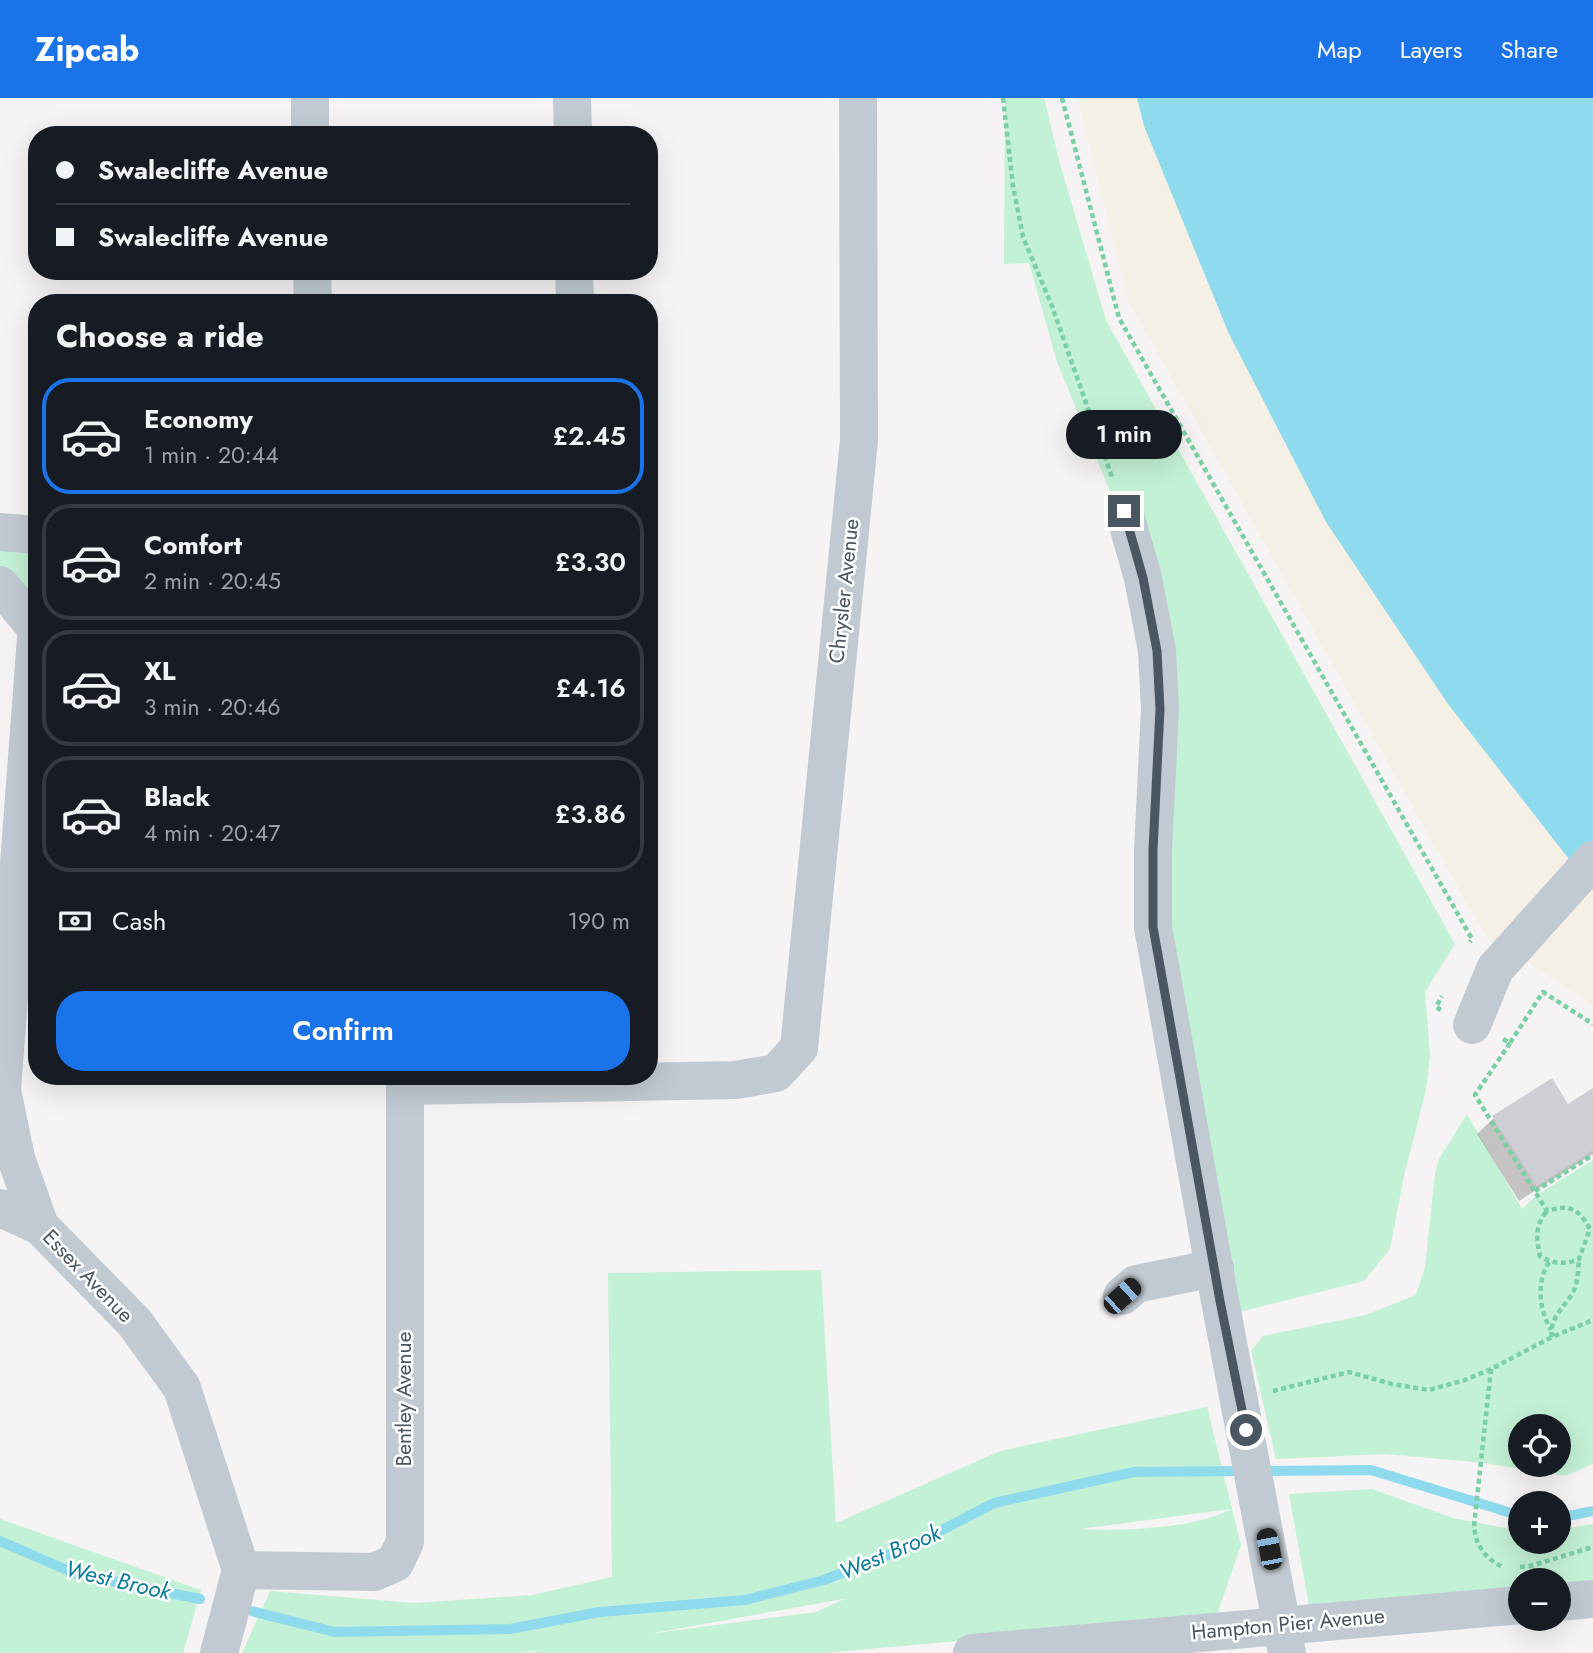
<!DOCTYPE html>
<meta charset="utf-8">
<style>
:root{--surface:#171b24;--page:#242831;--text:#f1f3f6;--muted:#9ea1a6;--line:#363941;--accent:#1a73e8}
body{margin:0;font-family:Jost,sans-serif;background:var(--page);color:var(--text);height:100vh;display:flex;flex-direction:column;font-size:26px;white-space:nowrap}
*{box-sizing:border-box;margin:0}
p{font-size:23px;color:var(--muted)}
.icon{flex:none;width:38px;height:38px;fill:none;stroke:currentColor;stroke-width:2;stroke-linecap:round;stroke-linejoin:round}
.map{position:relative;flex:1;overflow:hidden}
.details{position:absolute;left:28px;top:196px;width:630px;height:791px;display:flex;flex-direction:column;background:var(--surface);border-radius:28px;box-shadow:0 7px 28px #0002}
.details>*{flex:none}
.guide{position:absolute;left:28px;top:28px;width:630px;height:154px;border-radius:28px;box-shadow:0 7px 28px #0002;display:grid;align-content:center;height:154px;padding:0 28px;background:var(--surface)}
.buttons{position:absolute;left:1508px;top:1316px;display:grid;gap:14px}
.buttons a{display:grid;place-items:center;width:63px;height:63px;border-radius:50%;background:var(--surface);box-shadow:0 7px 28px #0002;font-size:35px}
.end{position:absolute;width:32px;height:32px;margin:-16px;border:9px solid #4a5661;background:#fff;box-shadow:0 0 0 4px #fff}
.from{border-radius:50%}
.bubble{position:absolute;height:49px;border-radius:24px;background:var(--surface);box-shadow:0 7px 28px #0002;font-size:23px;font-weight:600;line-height:49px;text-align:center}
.car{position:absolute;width:21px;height:42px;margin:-21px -10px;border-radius:9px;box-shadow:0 0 5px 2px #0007;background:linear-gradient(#222 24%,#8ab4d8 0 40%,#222 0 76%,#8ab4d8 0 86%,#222 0)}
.guide b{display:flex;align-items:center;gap:24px;height:66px;font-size:26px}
.guide b+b{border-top:2px solid var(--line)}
.guide i{width:18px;height:18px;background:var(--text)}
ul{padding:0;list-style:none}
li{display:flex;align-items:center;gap:21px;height:116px;margin:0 14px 10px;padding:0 14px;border:4px solid var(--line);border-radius:28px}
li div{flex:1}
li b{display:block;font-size:26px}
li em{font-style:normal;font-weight:600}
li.selected{border-color:var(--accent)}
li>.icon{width:63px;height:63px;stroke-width:1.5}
h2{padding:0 28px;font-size:32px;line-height:84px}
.pay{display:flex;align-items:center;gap:18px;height:77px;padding:0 28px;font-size:26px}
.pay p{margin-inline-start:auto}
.primary-button{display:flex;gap:14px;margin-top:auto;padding:14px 28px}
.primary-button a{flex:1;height:80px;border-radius:28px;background:var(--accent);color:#fff;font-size:28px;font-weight:600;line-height:80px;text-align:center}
header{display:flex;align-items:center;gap:42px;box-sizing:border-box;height:98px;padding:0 35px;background:var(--accent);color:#fff}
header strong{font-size:33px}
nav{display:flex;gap:38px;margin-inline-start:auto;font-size:24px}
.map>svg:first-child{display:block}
</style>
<header>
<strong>Zipcab</strong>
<nav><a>Map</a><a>Layers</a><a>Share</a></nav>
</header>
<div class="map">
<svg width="1593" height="1555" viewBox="0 0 1593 1555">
<rect width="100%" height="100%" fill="#f5f3f3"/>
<g fill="#c3f1d5" fill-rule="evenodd">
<polygon points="1005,0 1044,0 1060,66 1106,222 1455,846 1425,894 1430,958 1426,992 1404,1078 1390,1151 1364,1183 1223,1218 1153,829 1138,462 1057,264 1029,165 1004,166"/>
<polygon points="0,434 37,437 37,527 0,487"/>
<path d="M1467,1016L1522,1111L1537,1097L1593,1062V1366L1565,1378L1485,1365L1385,1356L1276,1361L1251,1253L1263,1238L1366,1217L1416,1197L1425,1169L1435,1076L1439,1061ZM1521,1328H1559V1367H1521Z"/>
<path d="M821,1172L836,1425L1000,1353L1207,1309L1241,1447L1216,1520L823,1555H530L540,1552L522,1555H242L270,1493L414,1505L532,1497L612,1479L608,1175ZM1231,1411C1198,1430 1118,1434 1080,1431ZM844,1501L816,1514L648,1536L843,1501Z"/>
<polygon points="1372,1391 1453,1420 1521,1433 1521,1444 1559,1444 1559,1432 1593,1426 1593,1491 1559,1494 1559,1482 1521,1482 1521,1497 1310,1513 1289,1396"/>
<polygon points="0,1421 201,1492 183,1555 0,1555"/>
</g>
<polygon fill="#f5f0e5" points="1078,0 1239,0 1593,652 1593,907 1485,837 1128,202"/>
<polygon fill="#90daee" points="1137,0 1593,0 1593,792 1448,606 1326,424 1229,236 1144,28"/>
<polygon fill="#0003" points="1593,992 1593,1056 1519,1103 1477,1036 1494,1020 1568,1008"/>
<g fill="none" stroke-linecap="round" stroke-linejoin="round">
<g stroke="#90daee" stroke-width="10">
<polyline points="1261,1373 1371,1372 1521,1418"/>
<polyline points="1559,1420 1593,1413"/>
<polyline points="0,1443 76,1476 200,1501"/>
<polyline points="251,1513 335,1534 510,1531 600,1514 745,1502 824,1482 913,1447 994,1405 1134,1374 1246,1373"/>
</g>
</g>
<polygon fill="#cdcfd5" points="1552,980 1568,1006 1593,990 1593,1052 1537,1088 1492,1018"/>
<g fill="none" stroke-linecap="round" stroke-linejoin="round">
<g stroke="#7ad0a6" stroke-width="4.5" stroke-dasharray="5 3.5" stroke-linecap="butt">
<polyline points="1003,0 1013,88 1023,139 1052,208 1112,379"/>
<polyline points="1062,0 1119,220 1472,841 1470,844"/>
<polyline points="1441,912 1436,909 1442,898"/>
<polyline points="1503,941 1510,945 1543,894 1593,926"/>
<path d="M1510,945L1475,997L1547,1113C1570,1106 1578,1110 1590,1131L1579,1161C1565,1167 1553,1166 1540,1158C1536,1140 1535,1127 1547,1113"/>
<polyline points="1535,1093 1593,1057"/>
<path d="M1549,1164C1536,1185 1539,1211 1551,1232"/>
<path d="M1552,1239C1548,1219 1568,1207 1575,1190C1578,1181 1578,1171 1579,1162"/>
<path d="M1491,1271L1474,1428C1476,1449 1485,1460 1504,1470"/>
<polyline points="1273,1293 1349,1274 1392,1286 1429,1292 1465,1282 1491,1271 1552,1239 1593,1222"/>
<polyline points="1520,1469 1530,1468 1593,1449"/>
</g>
<g stroke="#c1cad2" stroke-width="38">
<polyline points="310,0 310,37"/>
<polyline points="572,0 573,37"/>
<polyline points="312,173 313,205"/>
<polyline points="574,173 575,205"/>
<polyline points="1124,413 1143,480 1157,553 1160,611 1153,752 1153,829 1220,1203 1287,1555"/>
<polyline points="0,434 37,437"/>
<polyline points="0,487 36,530"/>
<polyline points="37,527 2,992 16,1060 40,1128 135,1225 182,1290 241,1472"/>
<polyline points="1472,927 1495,871 1593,762"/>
<polyline points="405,988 736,982 776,975 799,950 859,342 858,0"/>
<polyline points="0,1110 40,1128"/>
<polyline points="1122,1198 1136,1186 1215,1170"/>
<polyline points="241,1472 374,1474 395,1465 405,1444 405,978"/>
<polyline points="1559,1504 1593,1501"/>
<polyline points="219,1555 241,1472"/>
<polyline points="972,1555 1521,1507"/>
</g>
</g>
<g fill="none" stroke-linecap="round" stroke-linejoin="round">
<polyline stroke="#4a5661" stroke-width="9" points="1124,413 1143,480 1157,553 1160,611 1153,752 1153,829 1220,1203 1246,1332"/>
</g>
<g text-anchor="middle" stroke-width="5" stroke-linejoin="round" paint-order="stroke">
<g font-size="21" fill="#4a5661" stroke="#fff">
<text transform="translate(844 493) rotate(-84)" y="7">Chrysler Avenue</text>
<text transform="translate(88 1178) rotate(46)" y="7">Essex Avenue</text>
<text transform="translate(404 1301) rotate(-90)" y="7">Bentley Avenue</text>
<text transform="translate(1288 1526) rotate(-5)" y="7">Hampton Pier Avenue</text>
</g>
<g font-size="23" font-style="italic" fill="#0c7c9b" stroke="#fff">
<text transform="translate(890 1454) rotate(-23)" y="8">West Brook</text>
<text transform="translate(118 1482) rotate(13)" y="8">West Brook</text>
</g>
</g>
</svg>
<div class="buttons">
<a><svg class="icon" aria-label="locate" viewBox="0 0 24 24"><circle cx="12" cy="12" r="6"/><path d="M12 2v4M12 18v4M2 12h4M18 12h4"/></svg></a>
<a>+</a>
<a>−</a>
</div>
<i class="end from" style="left:1246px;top:1332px"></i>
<i class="end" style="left:1124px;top:413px"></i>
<div class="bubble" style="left:1066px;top:312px;width:116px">1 min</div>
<i class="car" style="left:1122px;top:1198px;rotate:48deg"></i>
<i class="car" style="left:1269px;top:1451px;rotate:349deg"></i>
<div class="guide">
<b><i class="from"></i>Swalecliffe Avenue</b>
<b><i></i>Swalecliffe Avenue</b>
</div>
<section class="details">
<h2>Choose a ride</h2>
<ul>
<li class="selected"><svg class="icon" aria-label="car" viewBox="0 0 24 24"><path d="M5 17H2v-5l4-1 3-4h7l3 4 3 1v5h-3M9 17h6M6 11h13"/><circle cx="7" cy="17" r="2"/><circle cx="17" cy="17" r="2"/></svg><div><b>Economy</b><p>1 min · 20:44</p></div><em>£2.45</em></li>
<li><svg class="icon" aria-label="car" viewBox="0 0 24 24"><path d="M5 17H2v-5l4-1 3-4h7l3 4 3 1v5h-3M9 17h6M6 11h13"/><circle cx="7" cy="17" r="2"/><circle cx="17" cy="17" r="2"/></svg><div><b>Comfort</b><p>2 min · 20:45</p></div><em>£3.30</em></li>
<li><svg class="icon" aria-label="car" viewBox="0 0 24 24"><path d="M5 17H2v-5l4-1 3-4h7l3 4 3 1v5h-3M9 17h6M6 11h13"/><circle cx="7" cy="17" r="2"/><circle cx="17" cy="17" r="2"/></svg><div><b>XL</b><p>3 min · 20:46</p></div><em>£4.16</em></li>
<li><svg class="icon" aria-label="car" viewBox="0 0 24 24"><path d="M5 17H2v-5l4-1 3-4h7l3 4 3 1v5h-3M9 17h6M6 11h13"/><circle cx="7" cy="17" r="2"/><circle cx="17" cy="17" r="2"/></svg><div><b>Black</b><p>4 min · 20:47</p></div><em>£3.86</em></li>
</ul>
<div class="pay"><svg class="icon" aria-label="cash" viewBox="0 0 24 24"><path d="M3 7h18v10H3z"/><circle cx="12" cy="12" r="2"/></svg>Cash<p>190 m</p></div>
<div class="primary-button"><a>Confirm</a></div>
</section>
</div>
